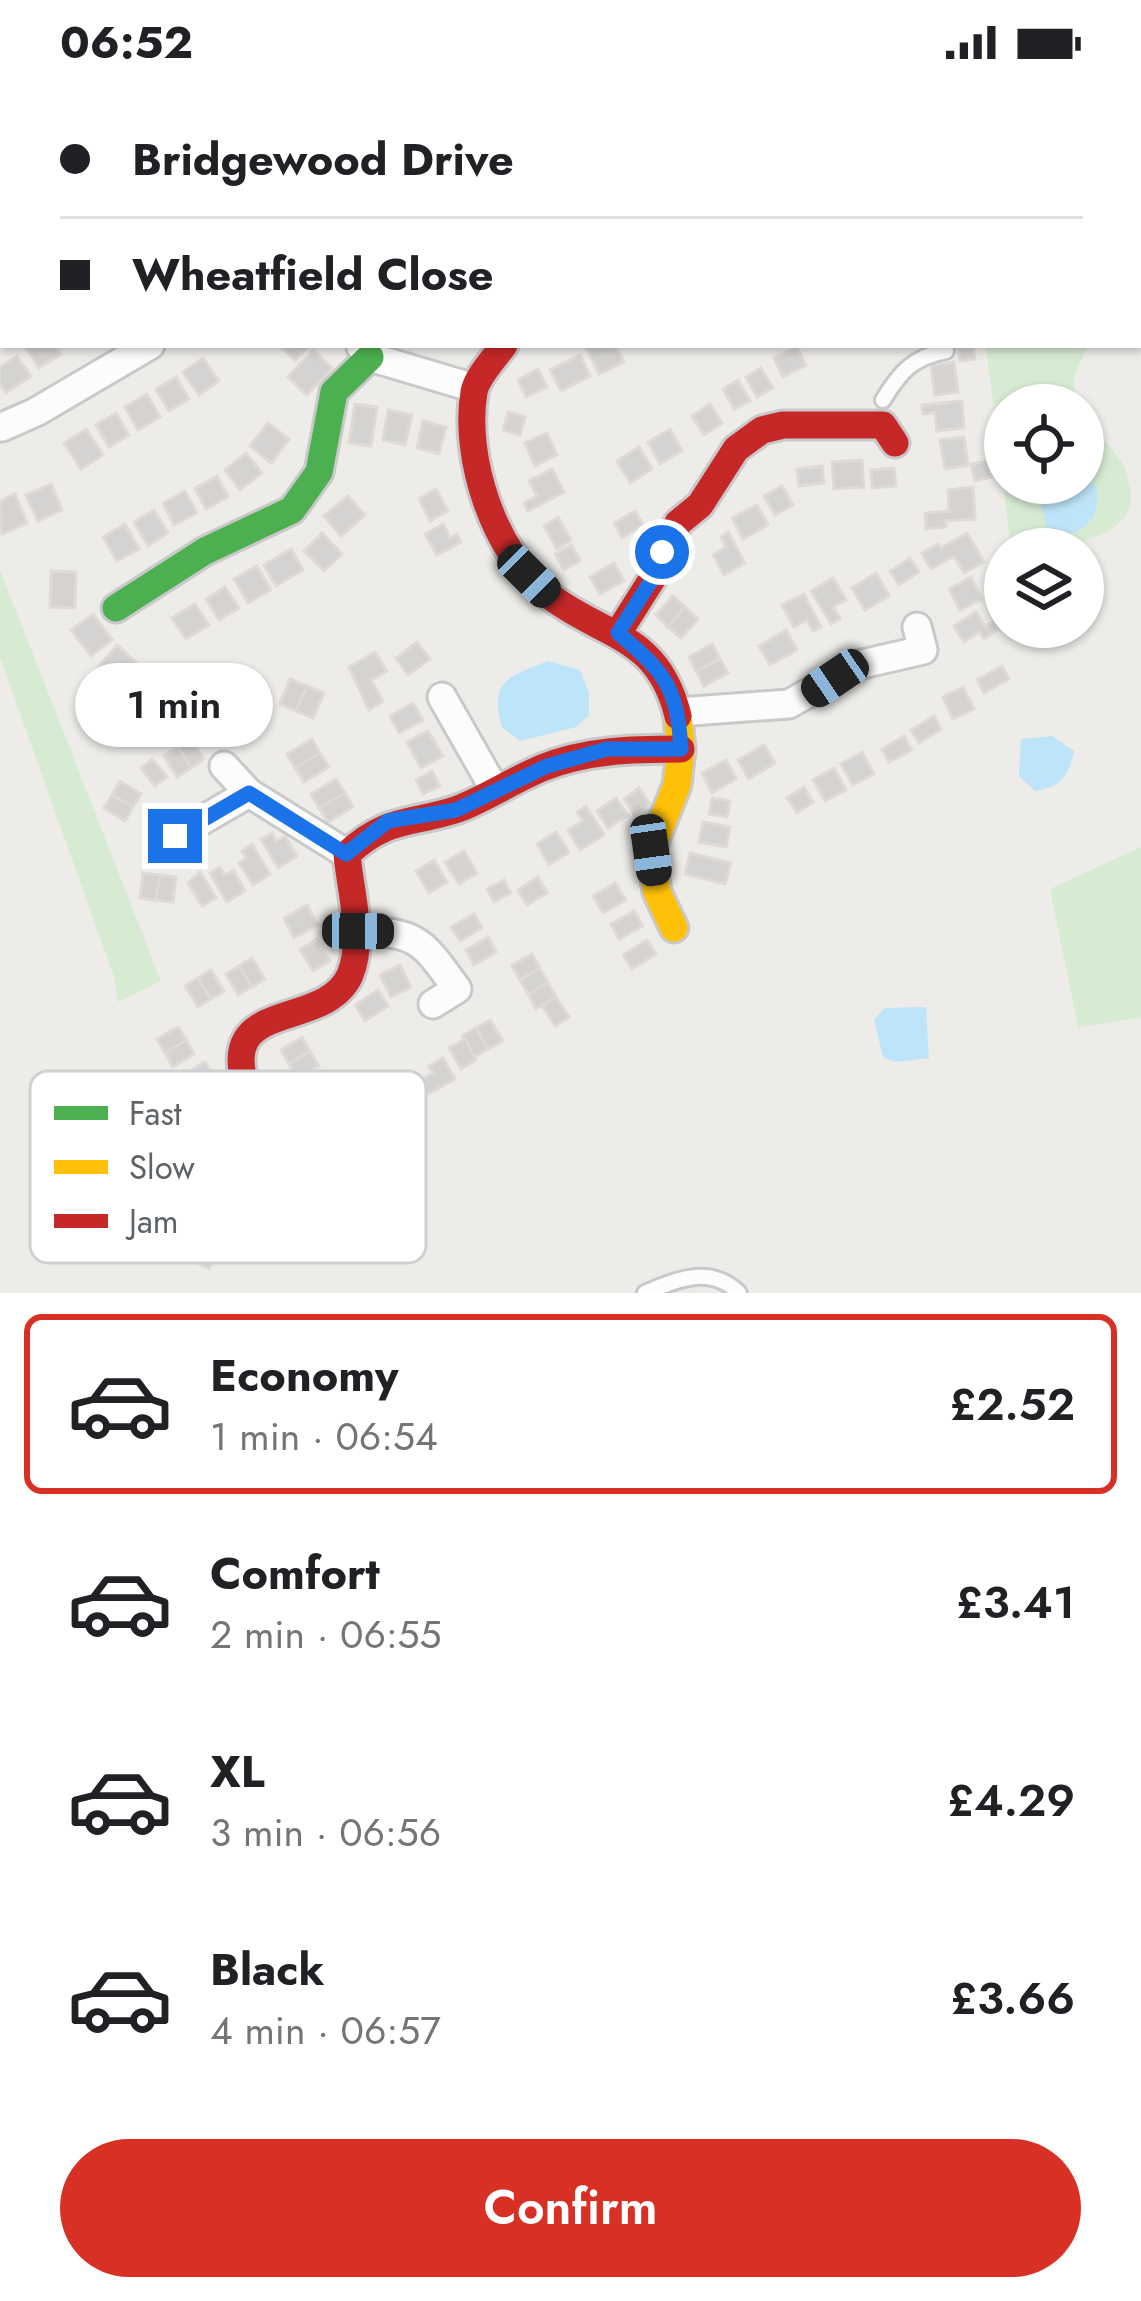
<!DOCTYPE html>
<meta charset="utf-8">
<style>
:root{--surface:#fff;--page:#f2f2f2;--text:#202124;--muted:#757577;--line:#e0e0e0;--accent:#d93025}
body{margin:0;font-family:Jost,sans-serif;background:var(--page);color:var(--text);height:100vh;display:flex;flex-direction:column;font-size:45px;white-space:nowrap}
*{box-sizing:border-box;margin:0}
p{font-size:39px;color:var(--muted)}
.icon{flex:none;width:66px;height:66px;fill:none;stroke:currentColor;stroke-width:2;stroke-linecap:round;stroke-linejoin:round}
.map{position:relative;height:1209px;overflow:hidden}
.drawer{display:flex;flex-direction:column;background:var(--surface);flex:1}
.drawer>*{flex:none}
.guide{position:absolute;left:0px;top:0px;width:1143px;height:264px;box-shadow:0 3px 9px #0004;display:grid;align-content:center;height:264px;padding:0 60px;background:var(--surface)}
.controls{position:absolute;left:984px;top:300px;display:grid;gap:24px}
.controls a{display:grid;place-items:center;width:120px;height:120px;border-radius:50%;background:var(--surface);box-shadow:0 3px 9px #0004;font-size:60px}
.end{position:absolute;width:54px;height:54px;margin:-27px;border:15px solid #1a73e8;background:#fff;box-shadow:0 0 0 6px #fff}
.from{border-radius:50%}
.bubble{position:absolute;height:84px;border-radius:42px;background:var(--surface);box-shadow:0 3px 9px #0004;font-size:39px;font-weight:600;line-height:84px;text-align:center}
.car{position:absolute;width:36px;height:72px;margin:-36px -18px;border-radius:15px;box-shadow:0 0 9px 3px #0007;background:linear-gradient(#222 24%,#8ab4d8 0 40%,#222 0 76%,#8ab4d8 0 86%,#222 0)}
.guide b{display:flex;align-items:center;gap:42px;height:114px;font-size:45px}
.guide b+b{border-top:3px solid var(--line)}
.guide i{width:30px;height:30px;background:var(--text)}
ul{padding:21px 0 0;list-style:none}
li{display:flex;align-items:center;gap:36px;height:180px;margin:0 24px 18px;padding:0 36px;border:6px solid transparent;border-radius:18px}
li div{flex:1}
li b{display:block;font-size:45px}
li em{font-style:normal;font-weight:600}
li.current{border-color:var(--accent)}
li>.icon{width:108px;height:108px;stroke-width:1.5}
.action{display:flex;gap:24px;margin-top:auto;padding:24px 60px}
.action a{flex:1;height:138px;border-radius:72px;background:var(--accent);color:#fff;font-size:48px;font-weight:600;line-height:138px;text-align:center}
.status{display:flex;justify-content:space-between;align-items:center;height:84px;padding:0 60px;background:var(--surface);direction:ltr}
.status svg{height:33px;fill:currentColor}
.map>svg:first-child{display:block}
</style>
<div class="status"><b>06:52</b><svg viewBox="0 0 49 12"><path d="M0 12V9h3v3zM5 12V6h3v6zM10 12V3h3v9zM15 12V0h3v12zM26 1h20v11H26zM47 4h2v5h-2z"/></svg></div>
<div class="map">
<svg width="1141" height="1209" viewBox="0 0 1141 1209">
<rect width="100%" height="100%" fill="#eeece9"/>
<g fill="#d7ebd3">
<path d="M986,261H1088L1074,293L1076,321H1005V399H1083V337C1096,350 1112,363 1122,378C1127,386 1128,397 1130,405C1141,460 1045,465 1011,465Z"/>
<polygon points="0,486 161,897 118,918 114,893 0,573"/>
<polygon points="1141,763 1141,934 1078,943 1050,805"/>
</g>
<g fill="#bde4f8">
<path d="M1083,392L1097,404C1102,437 1081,451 1050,454L1035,399H1083Z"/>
<path d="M548,577L580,586L589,609V631L576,643L520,657L502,643C488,596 510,592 548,577Z"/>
<path d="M1052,652L1074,667C1069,692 1061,703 1035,707L1019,692L1021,655Z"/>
<polygon points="926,923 929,974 895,978 883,973 874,935 885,924"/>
</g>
<g fill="#d5d3d1" stroke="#dedbd7" stroke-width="3">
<polygon points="24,261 55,261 61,270 39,284"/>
<polygon points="279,261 310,261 310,262 295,277"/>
<polygon points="585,261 615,261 624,278 599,290"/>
<polygon points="957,261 973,261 975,275 960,277"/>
<polygon points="796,262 806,281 783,293 774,274"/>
<polygon points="313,266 332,284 307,311 288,293"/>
<polygon points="580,271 590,292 561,307 550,286"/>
<polygon points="17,272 31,292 6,309 0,300 0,283"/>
<polygon points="203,274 219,297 199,311 183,288"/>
<polygon points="954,278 958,308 935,311 931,281"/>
<polygon points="761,284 773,304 757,313 746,293"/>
<polygon points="538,285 547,303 526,313 518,296"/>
<polygon points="176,293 189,315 169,327 156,305"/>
<polygon points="738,296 750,317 734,325 723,305"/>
<polygon points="147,310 160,333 138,346 125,323"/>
<polygon points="962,317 964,344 937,347 935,329 923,330 922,321"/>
<polygon points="355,320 377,323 371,362 349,359"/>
<polygon points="710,320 722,339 704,351 692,332"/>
<polygon points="388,326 412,331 405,361 383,356"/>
<polygon points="508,328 525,333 520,351 503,346"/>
<polygon points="116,329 129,351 109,363 96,341"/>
<polygon points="423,337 446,343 439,370 417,364"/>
<polygon points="268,339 289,355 271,379 250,362"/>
<polygon points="86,345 103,371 81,385 64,359"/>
<polygon points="670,345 682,367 660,380 648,358"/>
<polygon points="547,349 557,371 535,382 525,359"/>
<polygon points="964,353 968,381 945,385 940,356"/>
<polygon points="639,363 652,385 630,399 617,377"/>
<polygon points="246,369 262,389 240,406 225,386"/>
<polygon points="862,376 864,403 834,405 832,378"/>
<polygon points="988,377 991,393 975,397 971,380"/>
<polygon points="822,382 824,399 799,402 797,385"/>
<polygon points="894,384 896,402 872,404 871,386"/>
<polygon points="552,385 564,408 528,427 524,419 537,412 529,397"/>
<polygon points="217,392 228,413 206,425 195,404"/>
<polygon points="51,400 62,426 38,437 26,411"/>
<polygon points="782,402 793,421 775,431 764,412"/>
<polygon points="973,403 975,435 945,437 946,443 926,445 925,429 949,427 948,406"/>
<polygon points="436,405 448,427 430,437 419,415"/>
<polygon points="185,407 197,429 174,441 163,419"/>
<polygon points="15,410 27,439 2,450 0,417"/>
<polygon points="348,412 365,431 341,452 324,432"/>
<polygon points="757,421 768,441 743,455 732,434"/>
<polygon points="154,426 168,449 148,462 134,438"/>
<polygon points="635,427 643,441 622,454 614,439"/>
<polygon points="558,433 571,456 557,465 544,442"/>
<polygon points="125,440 139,465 117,477 103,453"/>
<polygon points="443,440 450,454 457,450 461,458 437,471 425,450"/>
<polygon points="728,448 745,479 724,491 713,471 726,463 721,453"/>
<polygon points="322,449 342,470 324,487 304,467"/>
<polygon points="967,449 984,478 964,489 954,472 931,485 922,469 938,460 941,464"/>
<polygon points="572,461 580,477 564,486 555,470"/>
<polygon points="291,465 303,486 276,502 264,481"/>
<polygon points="910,474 919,488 899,501 890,487"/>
<polygon points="614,479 624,497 600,510 590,493"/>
<polygon points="257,482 271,506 248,519 234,495"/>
<polygon points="51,487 76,488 75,524 50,523"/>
<polygon points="876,489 889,512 865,526 852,504"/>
<polygon points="971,493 982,515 960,526 949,505"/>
<polygon points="833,494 846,516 833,523 840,535 831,540 811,507"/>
<polygon points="225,503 239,524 219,536 206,515"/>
<polygon points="804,510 821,543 813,547 807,536 794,543 782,521"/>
<polygon points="673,512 685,523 668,543 656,531"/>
<polygon points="195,520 209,541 186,555 172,534"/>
<polygon points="685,523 698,535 681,554 668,543"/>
<polygon points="976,528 985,542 994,537 999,545 984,555 979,548 964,558 954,542"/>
<polygon points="93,530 112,556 91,572 71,546"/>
<polygon points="786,546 797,566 770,581 759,562"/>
<polygon points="417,558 430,575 408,591 396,574"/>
<polygon points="712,560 720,575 696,587 689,573"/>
<polygon points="117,561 138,580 120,601 99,582"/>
<polygon points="375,568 387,587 371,596 383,617 369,626 349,583"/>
<polygon points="720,575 728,589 704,602 696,587"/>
<polygon points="1002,582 1009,595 984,609 977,596"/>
<polygon points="290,595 307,602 296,627 280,620"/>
<polygon points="307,602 324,609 313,634 296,627"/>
<polygon points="963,603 974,625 953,635 943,613"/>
<polygon points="413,619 423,636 399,649 390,632"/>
<polygon points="246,624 259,644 245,653 232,632"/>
<polygon points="232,632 245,653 232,662 219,641"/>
<polygon points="934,632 941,645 919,659 911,646"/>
<polygon points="428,647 443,672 421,684 407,658"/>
<polygon points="904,652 912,666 889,678 882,665"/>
<polygon points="191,654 204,675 191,684 178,663"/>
<polygon points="312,655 320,669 295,684 287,670"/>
<polygon points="764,661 775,679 749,695 738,676"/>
<polygon points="178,663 191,684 177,693 164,672"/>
<polygon points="862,668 874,690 853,701 841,680"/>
<polygon points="320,669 329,683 304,698 295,684"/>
<polygon points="152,675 167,693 155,702 141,684"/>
<polygon points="726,676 736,695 712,709 702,689"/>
<polygon points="834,684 846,706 825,717 813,696"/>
<polygon points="432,687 440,702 423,710 416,696"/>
<polygon points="336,695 345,709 319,724 311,710"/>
<polygon points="120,697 141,710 133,723 112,711"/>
<polygon points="804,703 813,718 797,729 787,714"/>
<polygon points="639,704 649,719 634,730 624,715"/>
<polygon points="345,709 353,723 328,738 319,724"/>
<polygon points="112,711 133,723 125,737 104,724"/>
<polygon points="616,714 628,731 608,744 597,727"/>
<polygon points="712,714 730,717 727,733 709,730"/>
<polygon points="586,722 604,751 580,766 568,746 583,737 577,728"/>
<polygon points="703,738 730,743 726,763 699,758"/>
<polygon points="556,748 569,768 549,781 537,760"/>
<polygon points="272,749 276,757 285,752 297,772 278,784 261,755"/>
<polygon points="252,760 270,790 253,801 239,779 246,774 242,767"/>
<polygon points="464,767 477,789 459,800 445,778"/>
<polygon points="690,769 731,779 725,800 685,790"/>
<polygon points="434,776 447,798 429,809 416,787"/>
<polygon points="220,783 225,791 234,787 245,807 227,818 210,789"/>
<polygon points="200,788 216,814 202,822 188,799"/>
<polygon points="143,789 160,791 156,816 140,814"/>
<polygon points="160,791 176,793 173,818 156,816"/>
<polygon points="538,793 547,809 527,821 518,806"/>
<polygon points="504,796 511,809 494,818 487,805"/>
<polygon points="615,799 626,816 603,829 593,812"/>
<polygon points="307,821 318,841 294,854 284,834"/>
<polygon points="634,827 643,842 619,855 611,840"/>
<polygon points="474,830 482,844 460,857 451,843"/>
<polygon points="488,853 496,868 474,881 466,866"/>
<polygon points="317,855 330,877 313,887 300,865"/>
<polygon points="647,856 656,870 632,885 623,871"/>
<polygon points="532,870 540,884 520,896 512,881"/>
<polygon points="252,874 265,895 252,903 239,882"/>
<polygon points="400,881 411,903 391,913 380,891"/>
<polygon points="239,882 252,903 238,911 226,890"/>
<polygon points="540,884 548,899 528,910 520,896"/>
<polygon points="211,886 224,907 211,915 198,894"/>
<polygon points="198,894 211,915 198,923 185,902"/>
<polygon points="548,899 556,913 536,925 528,910"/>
<polygon points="378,906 388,922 365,937 355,921"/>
<polygon points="556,913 569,933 555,942 542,922"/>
<polygon points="490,936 503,957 488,965 476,944"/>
<polygon points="178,943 186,956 165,969 157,955"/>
<polygon points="476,944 488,965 474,973 462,952"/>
<polygon points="302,953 310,967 289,980 281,966"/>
<polygon points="465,955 476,976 461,985 449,964"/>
<polygon points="186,956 194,970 173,983 165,969"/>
<polygon points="310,967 319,982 298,995 289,980"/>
<polygon points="443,974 455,995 419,1015 411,1001 433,989 429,982"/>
<polygon points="205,978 214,992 193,1004 185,990"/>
<polygon points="205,1157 220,1165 209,1185 194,1177"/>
</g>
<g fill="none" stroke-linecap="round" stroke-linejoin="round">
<g stroke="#c9c9ca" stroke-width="20">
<g id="lane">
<path d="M883,316C900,288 913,273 946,267"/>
<path d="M645,1209C677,1195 711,1181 739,1209"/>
</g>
</g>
<g stroke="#c9c9ca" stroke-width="33">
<g id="street">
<polyline points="764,3 765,0"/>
<polyline points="0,106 3,105"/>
<polyline points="361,263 370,273 474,304"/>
<polyline points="2,343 36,328 150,261"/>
<polyline points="442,613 495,706"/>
<polyline points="678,628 789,620 858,581 923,566 917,543"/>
<polyline points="224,682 249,709 347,770"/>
<polyline points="175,752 249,709"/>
<path d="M358,847C419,848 423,858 457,905L433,920"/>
<polyline points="258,1032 296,1017"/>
</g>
</g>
<g stroke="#c9c9ca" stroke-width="33">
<polyline id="fast" points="116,524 205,467 292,426 319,388 334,308 370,273"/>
</g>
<g stroke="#c9c9ca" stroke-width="33">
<polyline id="slow" points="674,844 657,808 651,766 677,701 681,665 678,632"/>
</g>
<g stroke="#c9c9ca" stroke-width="33">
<g id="jam">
<path d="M504,261C495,274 477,292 474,308C463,374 494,468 547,510C603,554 658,549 678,632"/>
<polyline points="618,549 656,489 678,439 700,421 736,365 762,346 783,341 883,341 895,359"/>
<path d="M200,1110L241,1067L258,1032C196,905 322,953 350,891C365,854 350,807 347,770C388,732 410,741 458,725C487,714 513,696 542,684C586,666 634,665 681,665"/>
</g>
</g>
<use href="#lane" stroke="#fcfcfc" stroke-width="14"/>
<use href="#street" stroke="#fcfcfc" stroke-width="27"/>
<use href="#fast" stroke="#4caf50" stroke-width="27"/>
<use href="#slow" stroke="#ffc107" stroke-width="27"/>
<use href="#jam" stroke="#c62828" stroke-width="27"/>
</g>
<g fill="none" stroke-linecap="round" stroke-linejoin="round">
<path stroke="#1a73e8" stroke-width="15" d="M175,752L249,709L346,770L388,737L456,726L547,682L607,665H681C677,602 665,589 618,549L656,489L662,468"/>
</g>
<rect x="30" y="987" width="396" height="192" rx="18" fill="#fff" stroke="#ced0d1" stroke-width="3"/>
<rect x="54" y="1022" width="54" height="14" fill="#4caf50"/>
<rect x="54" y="1076" width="54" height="14" fill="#ffc107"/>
<rect x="54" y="1130" width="54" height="14" fill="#c62828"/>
<g font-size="33" fill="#5d6367">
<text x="129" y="1041">Fast</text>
<text x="129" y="1095">Slow</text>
<text x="129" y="1149">Jam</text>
</g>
</svg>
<div class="controls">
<a><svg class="icon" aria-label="locate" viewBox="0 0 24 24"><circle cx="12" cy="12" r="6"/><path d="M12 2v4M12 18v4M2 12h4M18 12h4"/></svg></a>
<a><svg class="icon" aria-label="layers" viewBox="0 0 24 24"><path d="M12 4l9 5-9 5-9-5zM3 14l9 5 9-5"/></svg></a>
</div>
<i class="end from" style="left:662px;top:468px"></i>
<i class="end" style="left:175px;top:752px"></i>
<div class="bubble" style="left:75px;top:579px;width:198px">1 min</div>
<i class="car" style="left:529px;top:492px;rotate:135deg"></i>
<i class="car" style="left:835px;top:594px;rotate:236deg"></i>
<i class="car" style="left:651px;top:766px;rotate:172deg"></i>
<i class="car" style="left:358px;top:847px;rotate:91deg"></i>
<div class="guide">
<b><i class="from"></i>Bridgewood Drive</b>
<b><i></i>Wheatfield Close</b>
</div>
</div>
<section class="drawer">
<ul>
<li class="current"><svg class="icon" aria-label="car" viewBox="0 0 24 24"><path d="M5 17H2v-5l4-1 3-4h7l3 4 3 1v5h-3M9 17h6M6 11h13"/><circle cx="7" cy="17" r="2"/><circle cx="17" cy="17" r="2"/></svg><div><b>Economy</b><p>1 min · 06:54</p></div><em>£2.52</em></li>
<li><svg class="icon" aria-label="car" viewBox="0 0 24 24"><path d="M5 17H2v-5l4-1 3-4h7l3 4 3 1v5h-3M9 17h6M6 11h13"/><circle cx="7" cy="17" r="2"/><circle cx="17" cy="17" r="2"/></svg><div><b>Comfort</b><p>2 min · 06:55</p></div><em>£3.41</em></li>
<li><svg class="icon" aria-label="car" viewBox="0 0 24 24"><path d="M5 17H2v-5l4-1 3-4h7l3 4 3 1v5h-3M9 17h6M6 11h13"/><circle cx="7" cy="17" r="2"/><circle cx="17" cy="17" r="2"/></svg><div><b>XL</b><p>3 min · 06:56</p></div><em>£4.29</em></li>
<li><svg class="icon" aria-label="car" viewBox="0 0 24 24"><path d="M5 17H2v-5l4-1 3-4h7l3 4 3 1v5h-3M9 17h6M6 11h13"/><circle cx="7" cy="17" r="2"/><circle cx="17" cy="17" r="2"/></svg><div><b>Black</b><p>4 min · 06:57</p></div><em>£3.66</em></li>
</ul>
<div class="action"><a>Confirm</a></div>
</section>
